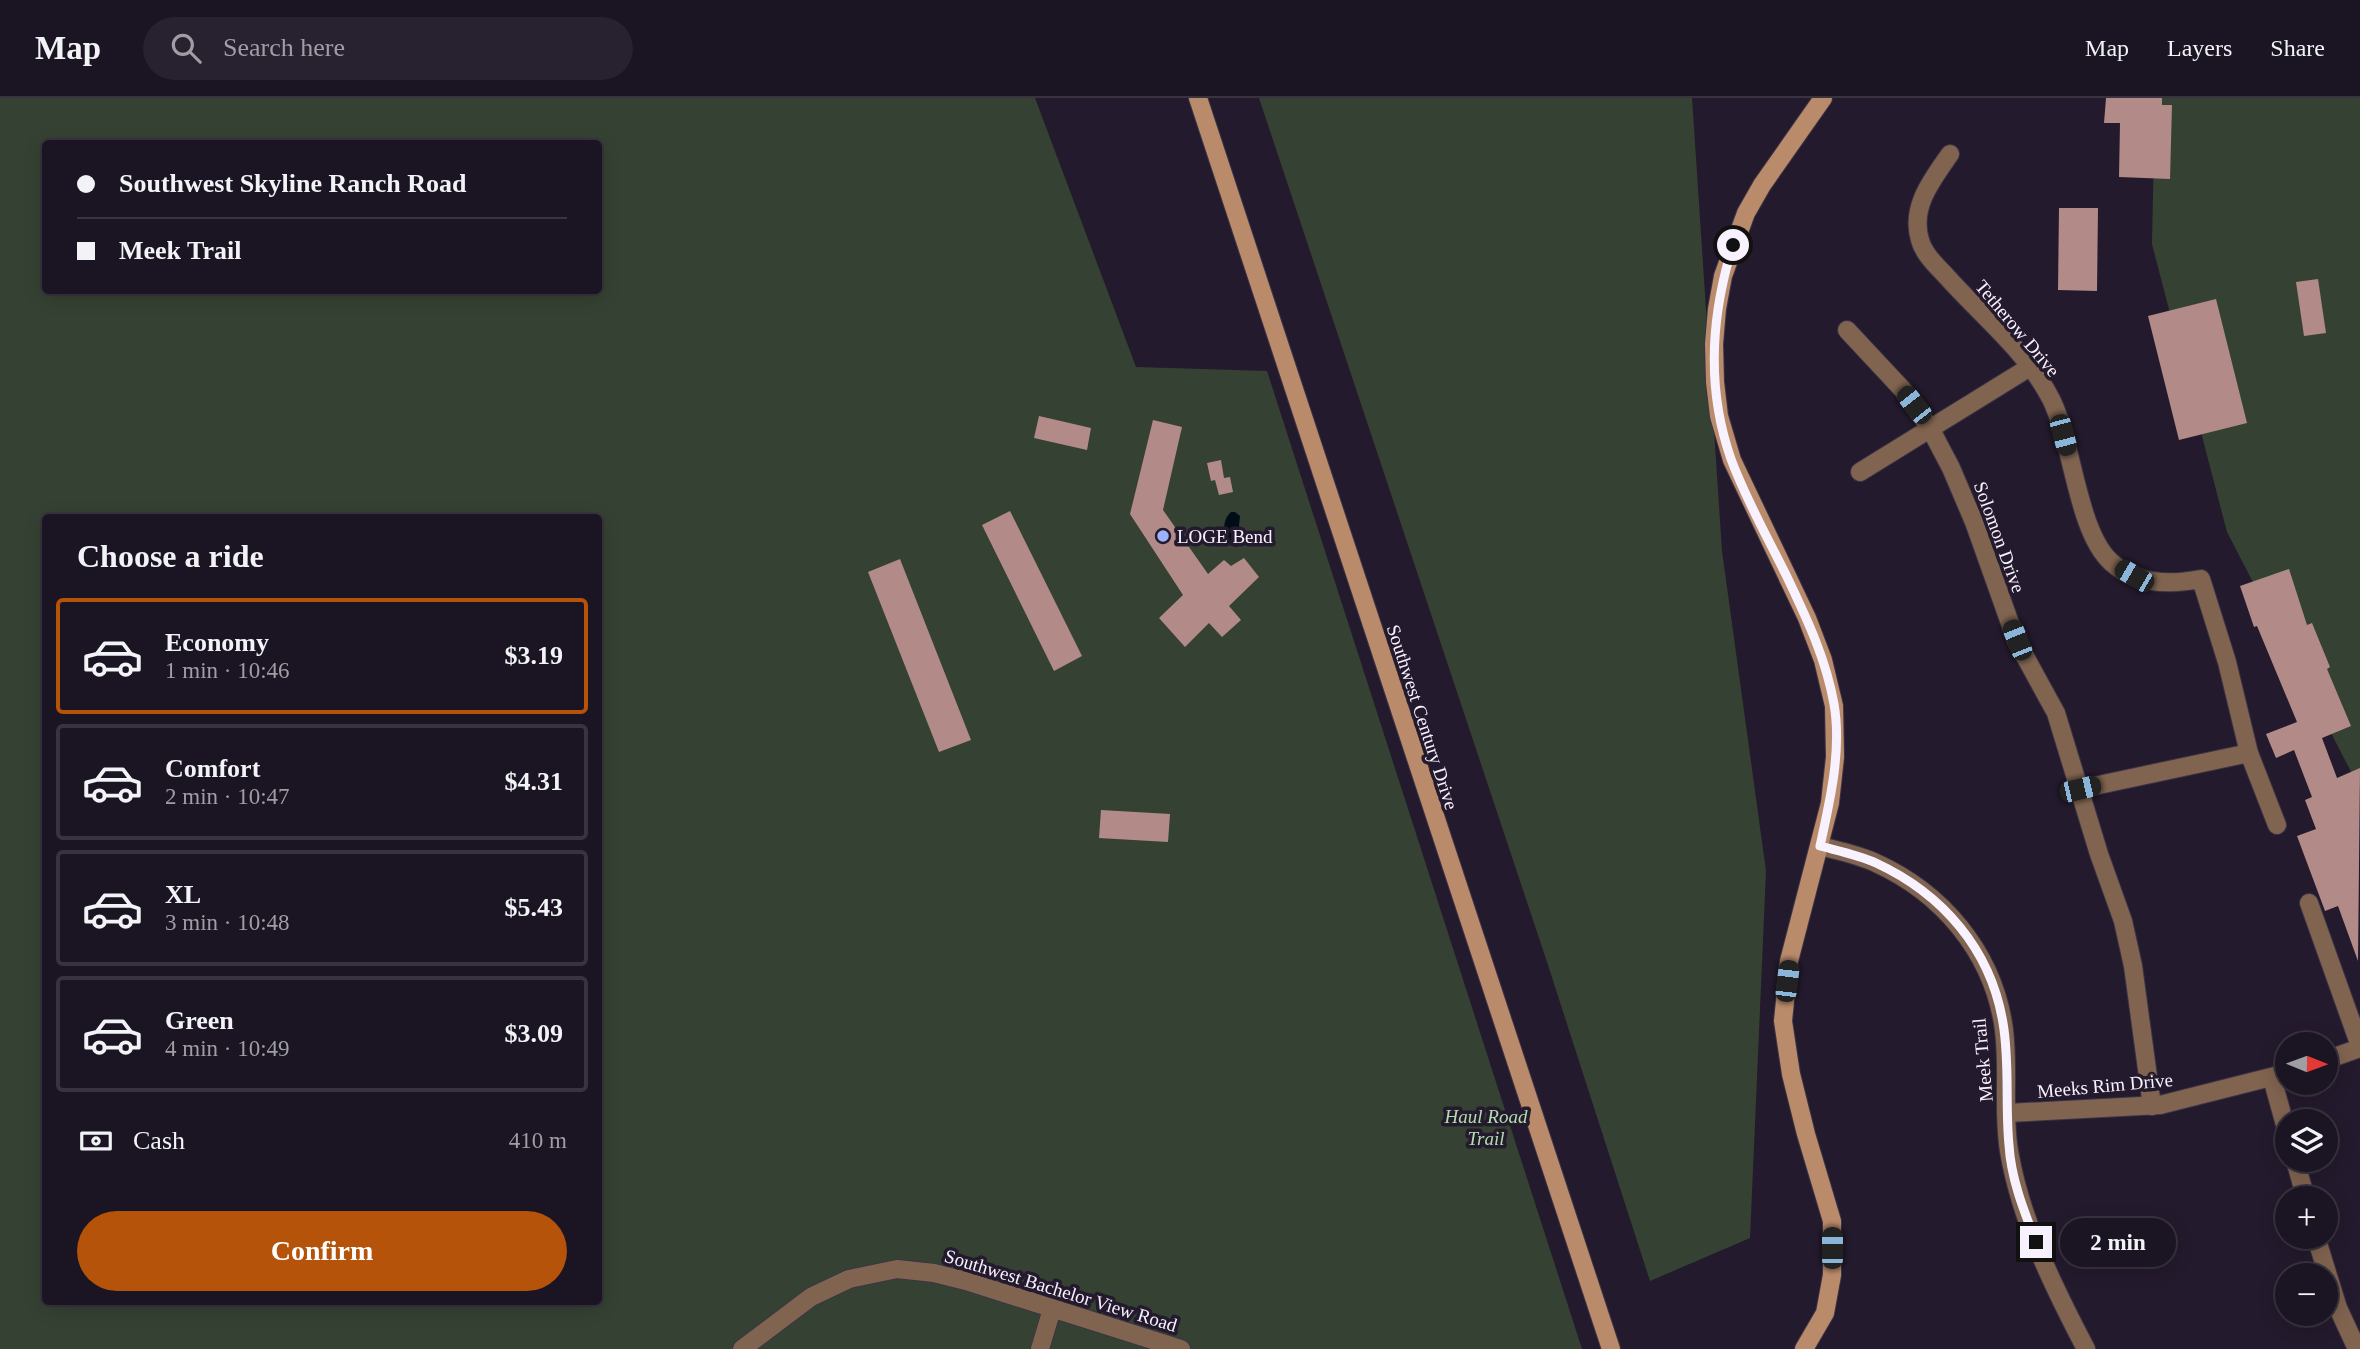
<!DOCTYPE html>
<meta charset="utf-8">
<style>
:root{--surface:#1b1422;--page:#28212f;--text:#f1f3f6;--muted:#a09ea5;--line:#393340;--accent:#b45309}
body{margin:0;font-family:Georgia,serif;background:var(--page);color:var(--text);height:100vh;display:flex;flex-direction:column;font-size:26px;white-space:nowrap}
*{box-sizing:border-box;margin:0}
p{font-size:23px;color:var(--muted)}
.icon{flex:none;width:38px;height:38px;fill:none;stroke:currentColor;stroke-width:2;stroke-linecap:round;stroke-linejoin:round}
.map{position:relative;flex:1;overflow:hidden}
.sheet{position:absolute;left:42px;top:416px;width:560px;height:791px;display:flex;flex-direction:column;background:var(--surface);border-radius:7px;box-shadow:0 4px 18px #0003,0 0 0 2px var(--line)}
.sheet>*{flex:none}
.hud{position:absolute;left:42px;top:42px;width:560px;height:154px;border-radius:7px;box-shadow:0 4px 18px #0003,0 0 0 2px var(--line);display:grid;align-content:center;height:154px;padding:0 35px;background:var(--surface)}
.needle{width:46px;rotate:91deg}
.fabs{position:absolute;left:2275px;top:934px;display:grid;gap:14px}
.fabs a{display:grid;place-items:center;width:63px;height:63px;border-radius:50%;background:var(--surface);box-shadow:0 4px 18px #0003,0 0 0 2px var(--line);font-size:35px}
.end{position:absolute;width:32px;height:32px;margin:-16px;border:9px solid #f8f1fe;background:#111;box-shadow:0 0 0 4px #111}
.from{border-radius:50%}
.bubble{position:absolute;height:49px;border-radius:24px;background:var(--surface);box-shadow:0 4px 18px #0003,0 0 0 2px var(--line);font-size:23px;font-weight:600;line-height:49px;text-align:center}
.car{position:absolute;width:21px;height:42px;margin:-21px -10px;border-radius:9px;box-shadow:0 0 5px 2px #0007;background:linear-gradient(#222 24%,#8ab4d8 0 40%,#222 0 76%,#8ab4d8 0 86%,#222 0)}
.hud b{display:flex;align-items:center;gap:24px;height:66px;font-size:26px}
.hud b+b{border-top:2px solid var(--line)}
.hud i{width:18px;height:18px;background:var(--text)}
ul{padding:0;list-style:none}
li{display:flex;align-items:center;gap:21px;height:116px;margin:0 14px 10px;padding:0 21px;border:4px solid var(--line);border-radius:7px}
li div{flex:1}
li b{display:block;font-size:26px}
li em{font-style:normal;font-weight:600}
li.active{border-color:var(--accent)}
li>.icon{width:63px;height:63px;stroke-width:1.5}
h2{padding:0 35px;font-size:32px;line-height:84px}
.pay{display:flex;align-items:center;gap:18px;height:77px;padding:0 35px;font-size:26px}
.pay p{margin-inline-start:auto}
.action{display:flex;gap:14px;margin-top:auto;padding:14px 35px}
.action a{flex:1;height:80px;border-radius:42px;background:var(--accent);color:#fff;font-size:28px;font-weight:600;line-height:80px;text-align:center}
header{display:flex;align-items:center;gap:42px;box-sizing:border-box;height:98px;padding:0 35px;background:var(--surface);border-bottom:2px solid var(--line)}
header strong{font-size:33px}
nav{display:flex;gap:38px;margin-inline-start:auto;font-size:24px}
.search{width:490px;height:63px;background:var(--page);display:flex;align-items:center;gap:18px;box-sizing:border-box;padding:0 24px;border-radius:38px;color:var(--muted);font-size:26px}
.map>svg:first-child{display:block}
</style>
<header>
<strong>Map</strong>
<div class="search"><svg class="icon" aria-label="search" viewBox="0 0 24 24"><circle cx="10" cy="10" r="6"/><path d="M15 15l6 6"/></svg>Search here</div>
<nav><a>Map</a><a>Layers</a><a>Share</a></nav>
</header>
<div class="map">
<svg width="2360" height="1251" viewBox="0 0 2360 1251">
<rect width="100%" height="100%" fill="#241a2d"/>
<g fill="#354233" fill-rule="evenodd">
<path d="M0,0H1035L1136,269L1267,273L1582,1251H0ZM46,46H598V192H46ZM46,420H598V1204H46Z"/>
<polygon points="1259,0 1692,0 1722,453 1766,773 1750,1140 1650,1183 1547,864"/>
<polygon points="2155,0 2360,0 2360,691 2227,434 2152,146"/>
</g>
<path fill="#000c16" d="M1231,414H1235L1240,418L1239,428L1244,439L1242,446L1236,449C1223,442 1220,424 1231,414Z"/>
<g fill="#b28b89">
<polygon points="2106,0 2162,0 2162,7 2172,7 2170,81 2119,79 2120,25 2104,25"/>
<polygon points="2059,110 2098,110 2097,193 2058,192"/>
<polygon points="2318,181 2326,235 2304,238 2296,184"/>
<polygon points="2216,201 2247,325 2179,342 2148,218"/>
<polygon points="1039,318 1091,330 1087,352 1034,340"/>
<polygon points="1153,322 1182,329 1163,412 1208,476 1224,462 1231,468 1244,460 1259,479 1229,508 1241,522 1222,539 1209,525 1185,549 1159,520 1183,497 1130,416"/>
<polygon points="1221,362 1224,380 1230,379 1233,394 1219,397 1215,382 1211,383 1207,365"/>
<polygon points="1010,413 1082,558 1054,573 982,427"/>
<polygon points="900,461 971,642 939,654 868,474"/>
<polygon points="2289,471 2307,527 2312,525 2330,569 2327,571 2351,628 2322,640 2337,680 2360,670 2358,863 2338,808 2325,813 2297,738 2316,731 2305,702 2312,699 2294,652 2276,660 2266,636 2297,624 2257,528 2254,529 2240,488"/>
<polygon points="1101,712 1170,716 1168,744 1099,740"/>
</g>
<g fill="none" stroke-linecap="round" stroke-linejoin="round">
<g stroke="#3d3446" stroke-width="20">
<g id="street">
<path d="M1950,56C1932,82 1910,109 1920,142C1924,157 1938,169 1948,180C1983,219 2027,254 2051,301C2073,345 2077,433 2111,464C2136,487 2170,487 2201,481L2227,564L2249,655L2277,727"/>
<polyline points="1847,232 1903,292 1930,330 1951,370 1974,424 2016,542 2056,615 2099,756 2123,823 2133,868 2152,1008"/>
<polyline points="1860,374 2030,269"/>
<polyline points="2080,691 2249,655"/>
<path d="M1820,748C1839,753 1859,757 1876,765C1942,795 1991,853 2003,925C2010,967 2002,1011 2009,1053C2021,1123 2053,1188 2086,1251"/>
<polyline points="2309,805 2360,948"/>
<polyline points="2326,962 2360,950"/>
<polyline points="2272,980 2287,1034"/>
<polyline points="2008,1015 2160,1007 2287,975"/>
<polyline points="2295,1062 2306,1101"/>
<polyline points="2316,1139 2338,1210 2357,1251"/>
<polyline points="742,1251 811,1199 849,1181 897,1171 934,1175 966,1183 1181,1251"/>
<polyline points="1040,1251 1052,1211"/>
</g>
</g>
<g stroke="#3d3446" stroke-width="20">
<g id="secondary">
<polyline points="1198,0 1611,1251"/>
<polyline points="1804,1251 1825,1215 1832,1177 1832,1123 1806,1036 1791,976 1783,923 1789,863 1830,705 1835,659 1834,608 1823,562 1807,520 1732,362 1719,318 1715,284 1714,246 1717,211 1723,178 1746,115 1762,87 1823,0"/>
</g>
</g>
<use href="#street" stroke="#816450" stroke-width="18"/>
<use href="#secondary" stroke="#ba8b6b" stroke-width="18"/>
</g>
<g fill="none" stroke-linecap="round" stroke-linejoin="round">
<path stroke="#f8f1fe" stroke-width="9" d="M1733,147C1711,217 1706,290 1731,361C1746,402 1769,442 1788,481C1807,521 1826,561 1834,606C1842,652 1830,703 1820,748C1839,753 1859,757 1876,765C1943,796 1991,852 2003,925C2010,965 2005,1007 2009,1047C2011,1081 2024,1113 2036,1144"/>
</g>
<circle fill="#9cb4fd" stroke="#241a2d" stroke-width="2.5" cx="1163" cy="438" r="7"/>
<g text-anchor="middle" stroke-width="7" stroke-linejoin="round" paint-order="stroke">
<g font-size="19" fill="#f8f1fe" stroke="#241a2d">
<text transform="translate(2018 230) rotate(50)" y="7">Tetherow Drive</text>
<text transform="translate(2000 439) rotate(70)" y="7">Solomon Drive</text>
<text transform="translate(1423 619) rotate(72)" y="7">Southwest Century Drive</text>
<text transform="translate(1982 962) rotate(-95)" y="7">Meek Trail</text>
<text transform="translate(2105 987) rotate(-5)" y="7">Meeks Rim Drive</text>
<text transform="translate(1061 1192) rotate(17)" y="7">Southwest Bachelor View Road</text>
</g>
<g font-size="19" fill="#f8f1fe" stroke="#241a2d" text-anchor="start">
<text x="1177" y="445">LOGE Bend</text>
</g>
<g font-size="19" font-style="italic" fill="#b4ddaf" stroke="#241a2d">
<text x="1486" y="1025">Haul Road<tspan x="1486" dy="22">Trail</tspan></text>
</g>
</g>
</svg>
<div class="fabs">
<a><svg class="needle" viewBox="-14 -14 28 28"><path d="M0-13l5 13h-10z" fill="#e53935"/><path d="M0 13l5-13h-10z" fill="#a09ea5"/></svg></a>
<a><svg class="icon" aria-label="layers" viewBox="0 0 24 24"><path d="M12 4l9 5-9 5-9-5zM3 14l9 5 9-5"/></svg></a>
<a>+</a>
<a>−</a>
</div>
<i class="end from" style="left:1733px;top:147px"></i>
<i class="end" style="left:2036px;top:1144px"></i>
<div class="bubble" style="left:2060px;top:1120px;width:116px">2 min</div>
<i class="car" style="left:1914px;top:307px;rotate:322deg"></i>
<i class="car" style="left:2063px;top:337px;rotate:165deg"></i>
<i class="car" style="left:2134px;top:478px;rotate:300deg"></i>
<i class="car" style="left:2017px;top:542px;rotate:338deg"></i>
<i class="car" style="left:2080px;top:691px;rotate:77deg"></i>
<i class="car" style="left:1787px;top:883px;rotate:7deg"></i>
<i class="car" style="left:1832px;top:1150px;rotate:0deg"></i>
<div class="hud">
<b><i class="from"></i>Southwest Skyline Ranch Road</b>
<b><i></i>Meek Trail</b>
</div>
<section class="sheet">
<h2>Choose a ride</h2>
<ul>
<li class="active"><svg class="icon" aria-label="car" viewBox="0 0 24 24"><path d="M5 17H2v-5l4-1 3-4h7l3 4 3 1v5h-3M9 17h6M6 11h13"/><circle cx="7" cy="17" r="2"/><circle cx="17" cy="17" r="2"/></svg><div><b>Economy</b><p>1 min · 10:46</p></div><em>$3.19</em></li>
<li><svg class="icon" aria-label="car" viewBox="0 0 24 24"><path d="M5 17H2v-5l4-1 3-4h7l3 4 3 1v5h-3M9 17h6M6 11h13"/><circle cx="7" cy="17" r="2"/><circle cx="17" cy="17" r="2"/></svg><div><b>Comfort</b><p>2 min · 10:47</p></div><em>$4.31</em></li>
<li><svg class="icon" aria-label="car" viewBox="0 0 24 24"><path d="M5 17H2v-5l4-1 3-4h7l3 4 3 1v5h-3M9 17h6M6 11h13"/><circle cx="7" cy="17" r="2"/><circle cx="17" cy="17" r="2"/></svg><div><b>XL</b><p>3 min · 10:48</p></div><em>$5.43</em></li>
<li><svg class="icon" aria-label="car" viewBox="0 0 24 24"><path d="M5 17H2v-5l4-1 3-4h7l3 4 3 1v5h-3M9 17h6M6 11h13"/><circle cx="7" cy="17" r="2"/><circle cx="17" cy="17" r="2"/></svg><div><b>Green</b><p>4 min · 10:49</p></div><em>$3.09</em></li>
</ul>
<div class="pay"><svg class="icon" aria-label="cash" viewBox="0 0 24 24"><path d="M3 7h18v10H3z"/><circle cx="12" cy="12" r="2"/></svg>Cash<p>410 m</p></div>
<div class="action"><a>Confirm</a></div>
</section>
</div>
